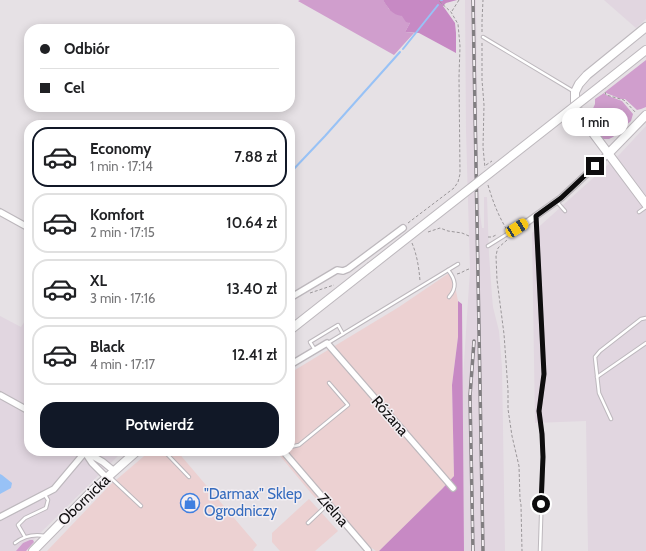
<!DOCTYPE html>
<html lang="pl">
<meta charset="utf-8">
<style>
:root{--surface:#fff;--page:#f6f6f6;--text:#202124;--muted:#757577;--line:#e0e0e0;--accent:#111827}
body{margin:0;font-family:Cabin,sans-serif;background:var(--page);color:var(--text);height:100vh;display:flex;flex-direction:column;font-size:15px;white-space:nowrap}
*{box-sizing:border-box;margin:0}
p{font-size:13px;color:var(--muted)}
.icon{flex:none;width:22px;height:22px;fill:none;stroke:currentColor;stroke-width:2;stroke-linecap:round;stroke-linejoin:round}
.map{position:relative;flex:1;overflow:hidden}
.side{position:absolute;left:24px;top:120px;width:271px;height:336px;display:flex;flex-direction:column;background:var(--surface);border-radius:16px;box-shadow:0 2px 10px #0003}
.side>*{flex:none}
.banner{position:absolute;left:24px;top:24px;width:271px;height:88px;border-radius:16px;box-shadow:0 2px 10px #0003;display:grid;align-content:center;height:88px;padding:0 16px;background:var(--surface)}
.end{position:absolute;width:18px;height:18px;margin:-9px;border:5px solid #0e0d0e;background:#fff;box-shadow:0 0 0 2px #fff}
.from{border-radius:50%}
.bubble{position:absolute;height:28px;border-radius:14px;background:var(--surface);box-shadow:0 2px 10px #0003;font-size:13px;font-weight:600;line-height:28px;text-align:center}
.car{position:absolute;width:12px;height:24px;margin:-12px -6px;border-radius:5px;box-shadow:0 0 3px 1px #0007;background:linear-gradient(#f5c518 24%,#345 0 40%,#f5c518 0 76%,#345 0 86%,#f5c518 0)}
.banner b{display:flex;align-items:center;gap:14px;height:38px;font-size:15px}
.banner b+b{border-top:1px solid var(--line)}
.banner i{width:10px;height:10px;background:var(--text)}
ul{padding:7px 0 0;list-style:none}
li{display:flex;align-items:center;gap:12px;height:60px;margin:0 8px 6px;padding:0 8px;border:2px solid var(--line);border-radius:16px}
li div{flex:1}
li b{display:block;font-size:15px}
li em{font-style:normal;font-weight:600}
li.on{border-color:var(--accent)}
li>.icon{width:36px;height:36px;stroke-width:1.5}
.button{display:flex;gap:8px;margin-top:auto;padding:8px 16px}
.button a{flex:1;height:46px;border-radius:16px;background:var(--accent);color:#fff;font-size:16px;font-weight:600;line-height:46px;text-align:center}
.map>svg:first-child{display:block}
</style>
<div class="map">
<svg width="646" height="551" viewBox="0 0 646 551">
<rect width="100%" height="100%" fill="#e6e1e5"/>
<g fill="#ecd1d2">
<polygon points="452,271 458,301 458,337 452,385 454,476 442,489 379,551 376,551 341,526 311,493 276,451 290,451 290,373 399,307"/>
<polygon points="150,451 177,451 257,545 253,550 254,551 47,551 109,486"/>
<polygon points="309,499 338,531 315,551 280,551 272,542 272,533"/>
</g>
<g fill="#e1d6e0">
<polygon points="465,0 476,0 478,164 480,214 482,228 484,228 484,197 487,197 489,254 492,296 493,307 499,331 502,367 505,551 464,551 461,408 470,270 466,131"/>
<polygon points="604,0 646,0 646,19 636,28"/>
<polygon points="646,126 646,551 588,551 586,421 535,423 532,233 620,154"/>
<polygon points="29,315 29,451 123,451 22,551 0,551 0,316 21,327"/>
</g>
<g fill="#d09ecd">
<polygon points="300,0 383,0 389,9 403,16 410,23 405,32 414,33 394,55 298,1"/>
<polygon points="646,60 646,107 641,109 637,110 625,99 621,99 606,93 605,92"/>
<polygon points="604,93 606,95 622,101 633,114 631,121 620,130 613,137 609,139 603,139 599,135 590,125 590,115 595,104 595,99"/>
<polygon points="30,540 33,540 34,542 26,551 16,551 23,543"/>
</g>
<g fill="#c789c4">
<path d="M383,0H457L446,3L443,6L455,23L456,33V53L419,33L405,32L410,23L406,22L402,16C392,15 388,8 383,0Z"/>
<polygon points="458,301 462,304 464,551 379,551 442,489 454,476 452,385 458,337"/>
</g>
<polygon fill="#98c2f6" points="0,474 2,475 12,483 11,488 0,494"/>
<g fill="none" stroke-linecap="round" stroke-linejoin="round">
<g stroke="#98c2f6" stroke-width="2">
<polyline points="441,0 442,0"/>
<polyline points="403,49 438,5"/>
<polyline points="290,173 325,136 400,52"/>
</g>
<g stroke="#bdb8bd" stroke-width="4.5">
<g id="lane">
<polyline points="483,37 573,91"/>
<polyline points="557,202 565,211"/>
<polyline points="639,212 646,207"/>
<polyline points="536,217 544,375 539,411 542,434 543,457 540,551"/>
<polyline points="488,246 525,223"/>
<path d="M448,270C456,280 457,288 449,297"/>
<polyline points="328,343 458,264"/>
<polyline points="315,350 310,342 338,325 343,334"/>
<polyline points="597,377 646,343"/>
<polyline points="611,419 599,393 595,357 600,351 641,319 646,318"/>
<polyline points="290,447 299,445 348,405 329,383"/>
<polyline points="164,451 189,477"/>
<polyline points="111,478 141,506"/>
<polyline points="308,523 328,504"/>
<polyline points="25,537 18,525 25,518 46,508 48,500 45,495"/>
<path d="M15,543C24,536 34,534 45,536"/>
</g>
</g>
<g stroke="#bdb8bd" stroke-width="8">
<g id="street">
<polyline points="0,212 29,228"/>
<polyline points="526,223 561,198 608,154"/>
<polyline points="290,298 337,270 343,271 348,269 403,228"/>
<polyline points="290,365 327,343 453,488"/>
<polyline points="0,395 29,411"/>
<polyline points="84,451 103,462 114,471"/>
<polyline points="283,451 368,550"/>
<polyline points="86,454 92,463 107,478"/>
<polyline points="0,517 54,489 86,451"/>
</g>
</g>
<g stroke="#bdb8bd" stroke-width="10">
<g id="secondary">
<polyline points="646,27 587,75 579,84 575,92 575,101 579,114 584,121 646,204"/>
<polyline points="603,84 646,50"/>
<polyline points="608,154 646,115"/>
<polyline points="290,330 370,267"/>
<polyline points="33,551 93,490 137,451"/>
</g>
</g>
<g stroke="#9b979a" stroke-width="1" stroke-dasharray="3 2" stroke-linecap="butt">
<polyline points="452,11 459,0"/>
<polyline points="482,32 482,21 483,0"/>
<polyline points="482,43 482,80 484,105 483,147 485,168"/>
<polyline points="605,92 606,95 624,100 636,113"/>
<path d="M488,185C493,202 498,215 507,230"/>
<polyline points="408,223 454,188 458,182 460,174 459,77 460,46 458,24 451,12 438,0"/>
<polyline points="428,232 440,228 448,231 462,233 469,236"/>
<polyline points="488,237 492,237 496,235"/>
<polyline points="507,240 498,248 497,251 496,256 497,280 504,334 508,390 508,409 512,436 519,466 520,499 521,505 522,551"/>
<path d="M412,243C417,255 419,268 420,281"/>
<path d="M457,274C462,273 465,270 469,269"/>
<polyline points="310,293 334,285"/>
</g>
<use href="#lane" stroke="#fff" stroke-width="2.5"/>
<use href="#street" stroke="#fff" stroke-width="5.5"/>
<use href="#secondary" stroke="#fff" stroke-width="8"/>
<g stroke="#817e81" stroke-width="3.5">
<g id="rail">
<polyline points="473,0 483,551"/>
<polyline points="473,551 470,396 474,341"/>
</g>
</g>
<use href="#rail" stroke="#f3eef2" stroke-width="2" stroke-dasharray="6" stroke-linecap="butt"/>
<g stroke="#bdb8bd" stroke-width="10" stroke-linecap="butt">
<polyline id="secondary-bridge" points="370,267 603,84"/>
</g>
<polyline stroke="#9b979a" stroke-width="1" stroke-dasharray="3 2" stroke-linecap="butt" points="486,165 492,161"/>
<use href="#secondary-bridge" stroke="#fff" stroke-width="8"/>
</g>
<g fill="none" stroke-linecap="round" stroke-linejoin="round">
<polyline stroke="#0e0d0e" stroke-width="5" points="541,504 543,457 542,434 539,411 544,374 536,216 561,198 595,166"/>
</g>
<defs>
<g id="shop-ring" transform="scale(1)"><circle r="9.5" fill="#f3eef2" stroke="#3f7fe0" stroke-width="1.5"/><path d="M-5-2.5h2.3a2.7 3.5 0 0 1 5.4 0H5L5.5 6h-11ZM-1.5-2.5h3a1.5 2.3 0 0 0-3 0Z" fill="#3f7fe0"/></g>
</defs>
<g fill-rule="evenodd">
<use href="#shop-ring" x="190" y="503"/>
</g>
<g text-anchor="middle" stroke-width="3" stroke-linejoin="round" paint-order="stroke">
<g font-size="15" fill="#0e0d0e" stroke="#f3eef2">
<text transform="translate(390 416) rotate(49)" y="5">Różana</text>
<text transform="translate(84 500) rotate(-44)" y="5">Obornicka</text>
<text transform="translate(333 510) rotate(49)" y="5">Zielna</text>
</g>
<g font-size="15" fill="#366cbe" stroke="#f3eef2" text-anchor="start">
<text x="204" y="499">"Darmax" Sklep<tspan x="204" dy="17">Ogrodniczy</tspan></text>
</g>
</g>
</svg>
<i class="end from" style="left:541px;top:504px"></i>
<i class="end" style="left:595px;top:166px"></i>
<div class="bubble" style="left:562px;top:108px;width:66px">1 min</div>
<i class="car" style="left:517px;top:228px;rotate:58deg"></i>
<div class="banner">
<b><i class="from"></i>Odbiór</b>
<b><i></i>Cel</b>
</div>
<section class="side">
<ul>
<li class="on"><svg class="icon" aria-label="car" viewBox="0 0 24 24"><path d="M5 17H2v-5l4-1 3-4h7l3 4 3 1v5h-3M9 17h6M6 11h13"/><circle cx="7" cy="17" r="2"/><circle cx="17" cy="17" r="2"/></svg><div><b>Economy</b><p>1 min · 17:14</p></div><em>7.88 zł</em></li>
<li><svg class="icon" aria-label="car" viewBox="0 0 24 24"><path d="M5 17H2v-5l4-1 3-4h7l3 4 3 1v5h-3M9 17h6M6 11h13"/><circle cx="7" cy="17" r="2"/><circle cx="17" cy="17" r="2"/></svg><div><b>Komfort</b><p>2 min · 17:15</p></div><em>10.64 zł</em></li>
<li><svg class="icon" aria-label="car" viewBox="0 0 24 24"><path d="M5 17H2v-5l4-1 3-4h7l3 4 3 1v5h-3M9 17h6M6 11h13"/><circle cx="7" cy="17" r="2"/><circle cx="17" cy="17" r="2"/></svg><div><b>XL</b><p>3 min · 17:16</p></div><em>13.40 zł</em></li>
<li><svg class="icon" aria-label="car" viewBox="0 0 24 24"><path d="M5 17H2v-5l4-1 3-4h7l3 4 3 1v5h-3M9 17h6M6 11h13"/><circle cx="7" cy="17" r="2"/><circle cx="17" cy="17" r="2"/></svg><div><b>Black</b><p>4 min · 17:17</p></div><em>12.41 zł</em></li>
</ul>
<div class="button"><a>Potwierdź</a></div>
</section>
</div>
